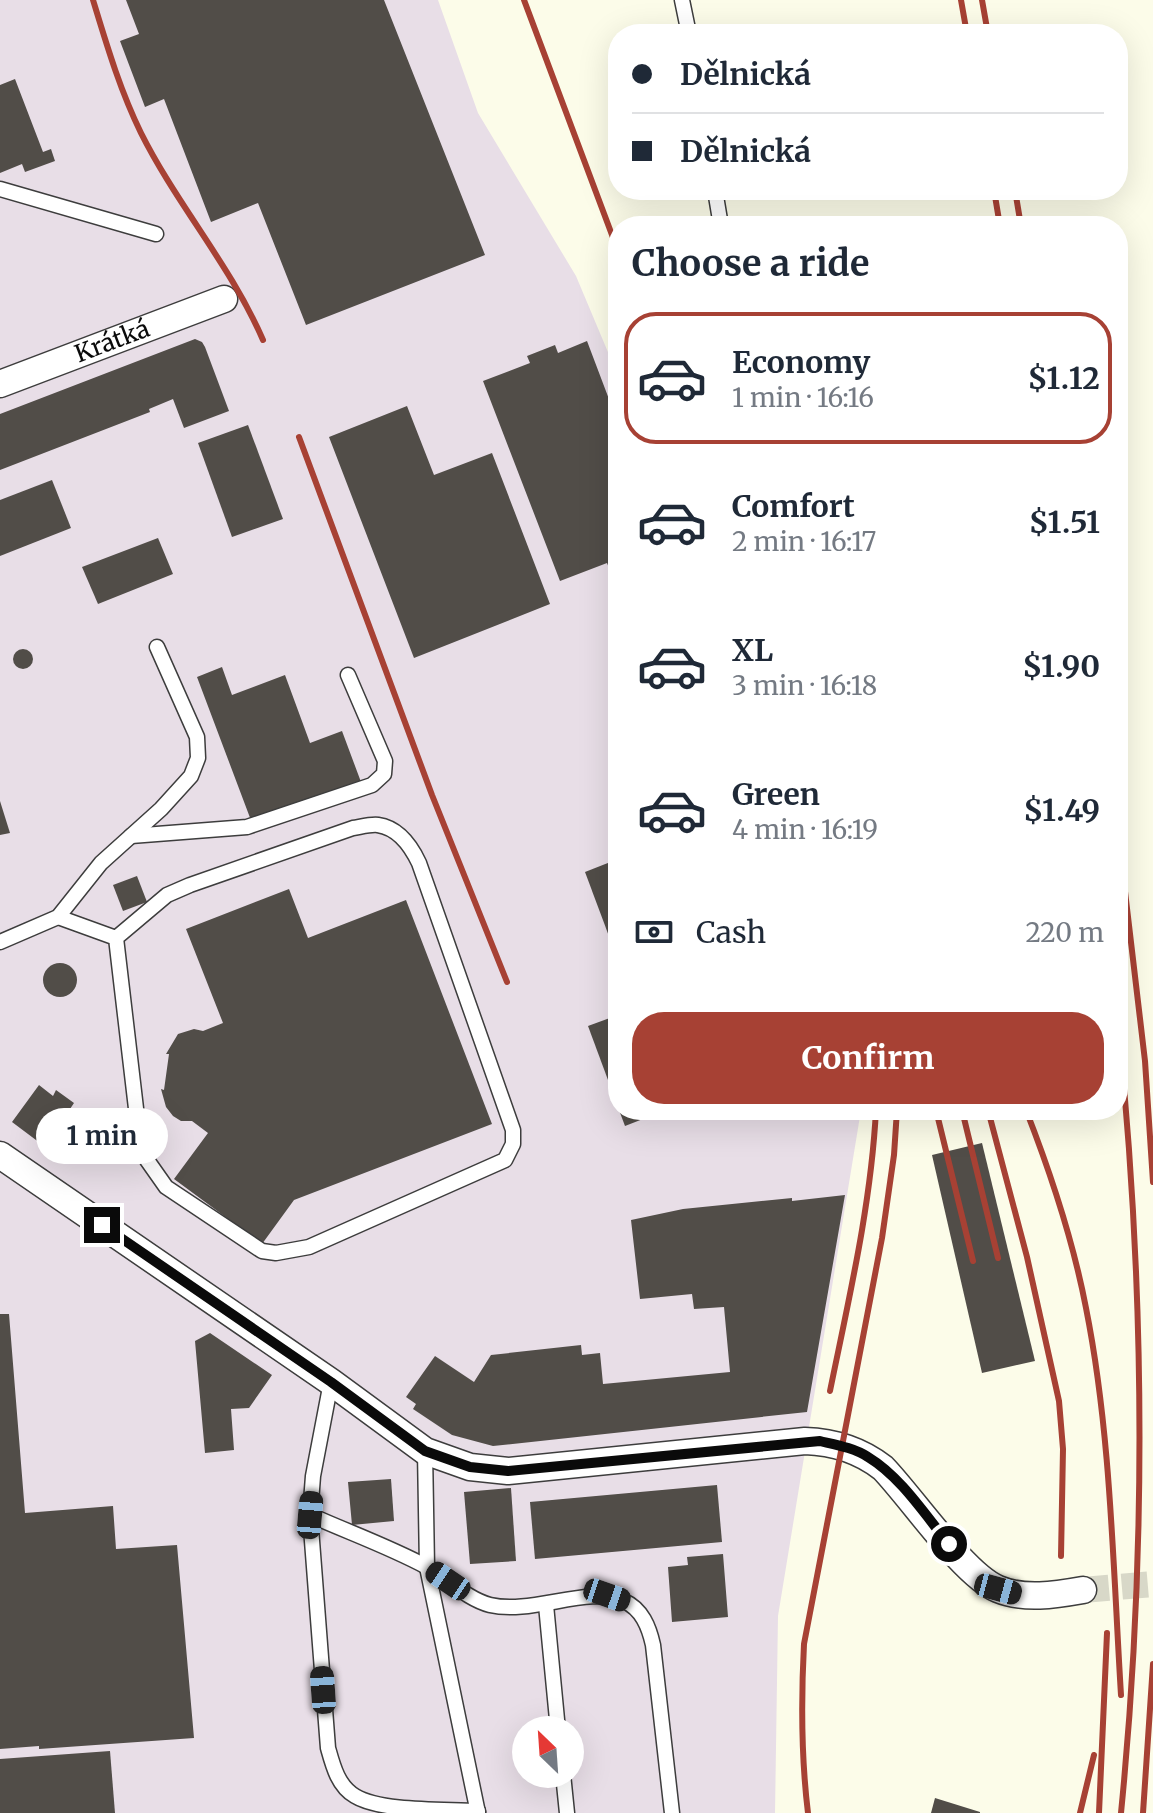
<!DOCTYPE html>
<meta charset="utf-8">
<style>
:root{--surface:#fff;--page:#f6f6f7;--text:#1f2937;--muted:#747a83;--line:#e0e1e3;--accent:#a74134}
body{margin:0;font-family:Merriweather,serif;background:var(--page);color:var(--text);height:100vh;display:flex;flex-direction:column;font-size:30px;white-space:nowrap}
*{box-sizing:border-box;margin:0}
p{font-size:26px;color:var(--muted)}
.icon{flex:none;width:44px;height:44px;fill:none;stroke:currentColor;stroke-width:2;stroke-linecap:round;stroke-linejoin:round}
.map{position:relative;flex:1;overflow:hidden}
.drawer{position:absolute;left:608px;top:216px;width:520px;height:904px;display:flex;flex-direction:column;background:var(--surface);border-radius:32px;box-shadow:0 8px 32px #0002}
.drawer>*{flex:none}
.top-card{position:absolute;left:608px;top:24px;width:520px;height:176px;border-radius:32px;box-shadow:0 8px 32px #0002;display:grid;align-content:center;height:176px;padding:0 24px;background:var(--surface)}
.needle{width:52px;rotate:335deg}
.fabs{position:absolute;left:512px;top:1716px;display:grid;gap:16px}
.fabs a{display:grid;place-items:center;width:72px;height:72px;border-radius:50%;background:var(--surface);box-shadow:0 8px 32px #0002;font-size:40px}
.end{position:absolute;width:36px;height:36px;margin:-18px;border:10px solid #0a0a0a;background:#fff;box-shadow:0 0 0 4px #fff}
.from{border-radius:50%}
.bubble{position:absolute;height:56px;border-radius:28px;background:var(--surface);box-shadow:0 8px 32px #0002;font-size:26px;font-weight:700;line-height:56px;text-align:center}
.car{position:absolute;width:24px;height:48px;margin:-24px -12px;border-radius:10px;box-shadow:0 0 6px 2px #0007;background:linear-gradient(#222 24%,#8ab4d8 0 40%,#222 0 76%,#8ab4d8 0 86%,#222 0)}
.top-card b{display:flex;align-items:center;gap:28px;height:76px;font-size:30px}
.top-card b+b{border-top:2px solid var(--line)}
.top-card i{width:20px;height:20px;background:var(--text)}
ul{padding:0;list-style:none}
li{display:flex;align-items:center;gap:24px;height:132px;margin:0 16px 12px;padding:0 8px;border:4px solid transparent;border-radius:32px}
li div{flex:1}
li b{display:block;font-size:30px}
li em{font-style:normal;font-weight:700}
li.on{border-color:var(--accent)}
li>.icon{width:72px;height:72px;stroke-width:1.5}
h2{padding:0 24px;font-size:36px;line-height:96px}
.pay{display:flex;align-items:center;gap:20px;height:88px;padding:0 24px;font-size:30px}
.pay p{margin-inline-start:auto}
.button{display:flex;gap:16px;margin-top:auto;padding:16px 24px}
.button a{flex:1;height:92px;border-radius:32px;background:var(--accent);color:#fff;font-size:32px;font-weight:700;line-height:92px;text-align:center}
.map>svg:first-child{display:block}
</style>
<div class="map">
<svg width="1153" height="1813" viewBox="0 0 1153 1813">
<rect width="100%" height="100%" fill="#fcfce9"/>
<path fill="#e8dee7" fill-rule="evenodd" d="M0,0H438L478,113L576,276L618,376V1110H861L778,1616L775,1813H0ZM526,1730H570V1774H526Z"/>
<g fill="#514d48">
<polygon points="126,0 384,0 485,255 306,325 258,203 211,222 164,99 145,107 120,41 139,34"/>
<polygon points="15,79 43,152 51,149 55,161 25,172 22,164 0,173 0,85"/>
<polygon points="195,339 202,342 205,347 229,411 184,428 173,399 149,409 150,412 0,470 0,414"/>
<polygon points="587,341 618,423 618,591 607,563 560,581 483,381 530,363 527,356 555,345 558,353"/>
<polygon points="407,406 434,475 492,453 550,604 414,658 329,437"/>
<polygon points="248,425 283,519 232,537 198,443"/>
<polygon points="52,480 71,528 0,556 0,500"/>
<polygon points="158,538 173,574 98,604 82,567"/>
<circle cx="23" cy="659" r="10"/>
<polygon points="222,667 232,695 285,675 310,743 342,731 361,782 252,823 197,677"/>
<polygon points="0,801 10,833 0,835"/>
<polygon points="618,859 618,945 613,947 585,872"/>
<polygon points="137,876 147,902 123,911 113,885"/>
<polygon points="289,889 308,938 406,900 492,1124 294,1200 262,1244 174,1179 208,1133 192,1121 181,1121 173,1116 166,1107 161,1089 164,1090 169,1054 166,1054 178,1034 194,1029 203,1031 223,1023 186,929"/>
<circle cx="60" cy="980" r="17"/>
<polygon points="618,1015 618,1107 588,1026"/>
<polygon points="39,1085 53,1096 56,1090 74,1103 70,1109 83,1119 56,1155 12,1122"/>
<polygon points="619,1110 666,1110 625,1126"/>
<polygon points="982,1143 1035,1361 982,1373 932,1155"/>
<polygon points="845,1195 807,1412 493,1446 452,1435 413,1409 416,1404 406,1397 435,1356 474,1382 491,1355 581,1345 582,1355 600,1353 603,1384 730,1372 724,1307 694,1309 692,1294 640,1299 631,1220 683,1209 792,1198 792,1201"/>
<polygon points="0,1314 9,1314 25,1513 113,1506 116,1549 177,1545 194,1738 39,1749 39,1746 0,1749"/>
<polygon points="210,1333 272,1375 249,1408 231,1409 234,1450 205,1453 195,1341"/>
<polygon points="391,1479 394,1521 352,1525 348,1482"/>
<polygon points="717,1485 722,1542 535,1559 530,1502"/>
<polygon points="511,1488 516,1561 470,1564 464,1492"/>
<polygon points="723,1554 728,1617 672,1622 668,1567 688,1565 687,1557"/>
<polygon points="110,1751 115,1813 0,1813 0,1759"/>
<polygon points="935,1798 980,1812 980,1813 931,1813"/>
</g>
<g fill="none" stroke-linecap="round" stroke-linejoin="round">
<polyline stroke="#d8d8c8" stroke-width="26" stroke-dasharray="26 13" stroke-linecap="butt" points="1083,1590 1153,1584"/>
<g stroke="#3d3d3d" stroke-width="17">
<g id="lane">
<polyline points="682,0 689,34"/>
<polyline points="0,189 156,234"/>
<polyline points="715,190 721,226"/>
<polyline points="131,836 247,827 372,785 384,774 385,761 348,675"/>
<path d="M58,917L116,938L167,895L190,885L353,828C360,827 371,824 378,825C399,828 411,846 419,863L513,1130V1144L505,1160L309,1247L276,1253L262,1251L166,1187L147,1160L139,1134L116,938"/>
<polyline points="0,942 58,917 101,863 161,809 191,776 198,758 197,737 157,647"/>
<path d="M331,1382L313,1476L310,1515L328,1748C333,1766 338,1786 355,1796C381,1812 446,1809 478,1811"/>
<polyline points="425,1451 427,1567 478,1813"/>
<path d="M310,1515C348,1532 390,1547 427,1567C448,1579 467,1599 490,1605C532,1615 589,1585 624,1601C642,1609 649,1627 653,1645L672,1813"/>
<polyline points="546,1605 558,1730"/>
<polyline points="563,1774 567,1813"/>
</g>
</g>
<g stroke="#3d3d3d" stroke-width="29">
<g id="street">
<path id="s1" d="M0,384L224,299"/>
<path d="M0,1155L331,1382L425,1451L470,1467L508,1471L805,1441C835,1442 860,1450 883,1468C912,1498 964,1575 998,1589C1024,1600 1055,1595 1083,1590"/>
</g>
</g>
<use href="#lane" stroke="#fff" stroke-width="14"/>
<use href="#street" stroke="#fff" stroke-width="26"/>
<g stroke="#a74134" stroke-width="6">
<path d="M93,0C107,46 120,90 141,133C177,205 231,266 263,340"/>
<polyline points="524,0 618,251"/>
<polyline points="961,0 967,34"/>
<polyline points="982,0 988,34"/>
<polyline points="994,190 1000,226"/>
<polyline points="1015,190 1021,226"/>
<polyline points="299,437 432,795 507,982"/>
<polyline points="1118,832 1145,1061 1153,1182"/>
<path d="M1118,1024C1145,1286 1147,1551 1121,1813"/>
<polyline points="936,1110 973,1261"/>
<polyline points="962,1110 998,1258"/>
<polyline points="988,1110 1027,1257 1059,1401 1063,1449 1061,1556"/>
<path d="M1026,1110C1051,1174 1073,1240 1086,1308C1111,1433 1113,1567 1121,1695"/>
<path d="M830,1391C849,1298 871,1205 876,1110"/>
<path d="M808,1813C801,1756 801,1701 804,1644L882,1238L894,1155L897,1110"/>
<polyline points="1080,1813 1094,1755"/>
<polyline points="1099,1813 1107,1633"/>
<polyline points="1143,1813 1153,1664"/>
</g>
</g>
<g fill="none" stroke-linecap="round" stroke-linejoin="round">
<path stroke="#0a0a0a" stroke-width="10" d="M102,1225L331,1382L425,1451L470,1467L508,1471L820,1441C837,1445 854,1448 868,1457C901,1477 925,1515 949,1544"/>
</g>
<g text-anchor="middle" stroke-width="8" stroke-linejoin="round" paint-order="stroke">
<g font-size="24" fill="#0a0a0a" stroke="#fff">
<text dy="8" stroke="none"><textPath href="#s1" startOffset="120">Krátká</textPath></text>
</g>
</g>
</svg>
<div class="fabs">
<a><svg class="needle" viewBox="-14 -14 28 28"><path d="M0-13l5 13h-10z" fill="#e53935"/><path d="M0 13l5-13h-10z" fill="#747a83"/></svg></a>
</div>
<i class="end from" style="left:949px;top:1544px"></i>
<i class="end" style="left:102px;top:1225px"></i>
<div class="bubble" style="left:36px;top:1108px;width:132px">1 min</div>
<i class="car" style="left:310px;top:1515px;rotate:5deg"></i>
<i class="car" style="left:448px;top:1581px;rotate:304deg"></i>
<i class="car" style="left:998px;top:1589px;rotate:105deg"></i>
<i class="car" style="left:607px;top:1595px;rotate:109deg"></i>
<i class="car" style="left:323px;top:1690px;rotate:356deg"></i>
<div class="top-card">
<b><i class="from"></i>Dělnická</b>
<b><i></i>Dělnická</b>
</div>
<section class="drawer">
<h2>Choose a ride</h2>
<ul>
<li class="on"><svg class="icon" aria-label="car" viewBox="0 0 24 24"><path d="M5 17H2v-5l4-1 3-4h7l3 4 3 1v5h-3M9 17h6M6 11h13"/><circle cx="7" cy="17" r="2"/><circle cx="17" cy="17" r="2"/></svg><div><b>Economy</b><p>1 min · 16:16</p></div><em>$1.12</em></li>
<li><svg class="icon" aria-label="car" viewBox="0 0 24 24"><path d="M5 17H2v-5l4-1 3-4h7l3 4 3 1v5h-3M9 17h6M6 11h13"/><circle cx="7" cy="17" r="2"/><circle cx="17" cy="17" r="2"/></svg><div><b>Comfort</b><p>2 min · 16:17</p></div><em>$1.51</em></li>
<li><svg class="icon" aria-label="car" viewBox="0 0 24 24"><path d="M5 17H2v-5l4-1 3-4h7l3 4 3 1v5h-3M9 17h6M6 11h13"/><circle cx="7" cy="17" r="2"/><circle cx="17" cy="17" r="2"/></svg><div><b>XL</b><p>3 min · 16:18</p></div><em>$1.90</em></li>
<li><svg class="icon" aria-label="car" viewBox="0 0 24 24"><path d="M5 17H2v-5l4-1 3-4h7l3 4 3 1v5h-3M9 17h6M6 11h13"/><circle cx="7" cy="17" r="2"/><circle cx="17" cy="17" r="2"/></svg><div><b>Green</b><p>4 min · 16:19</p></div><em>$1.49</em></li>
</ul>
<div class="pay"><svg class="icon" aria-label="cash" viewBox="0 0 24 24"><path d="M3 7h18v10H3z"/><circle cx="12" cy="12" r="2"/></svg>Cash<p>220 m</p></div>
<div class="button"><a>Confirm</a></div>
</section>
</div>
